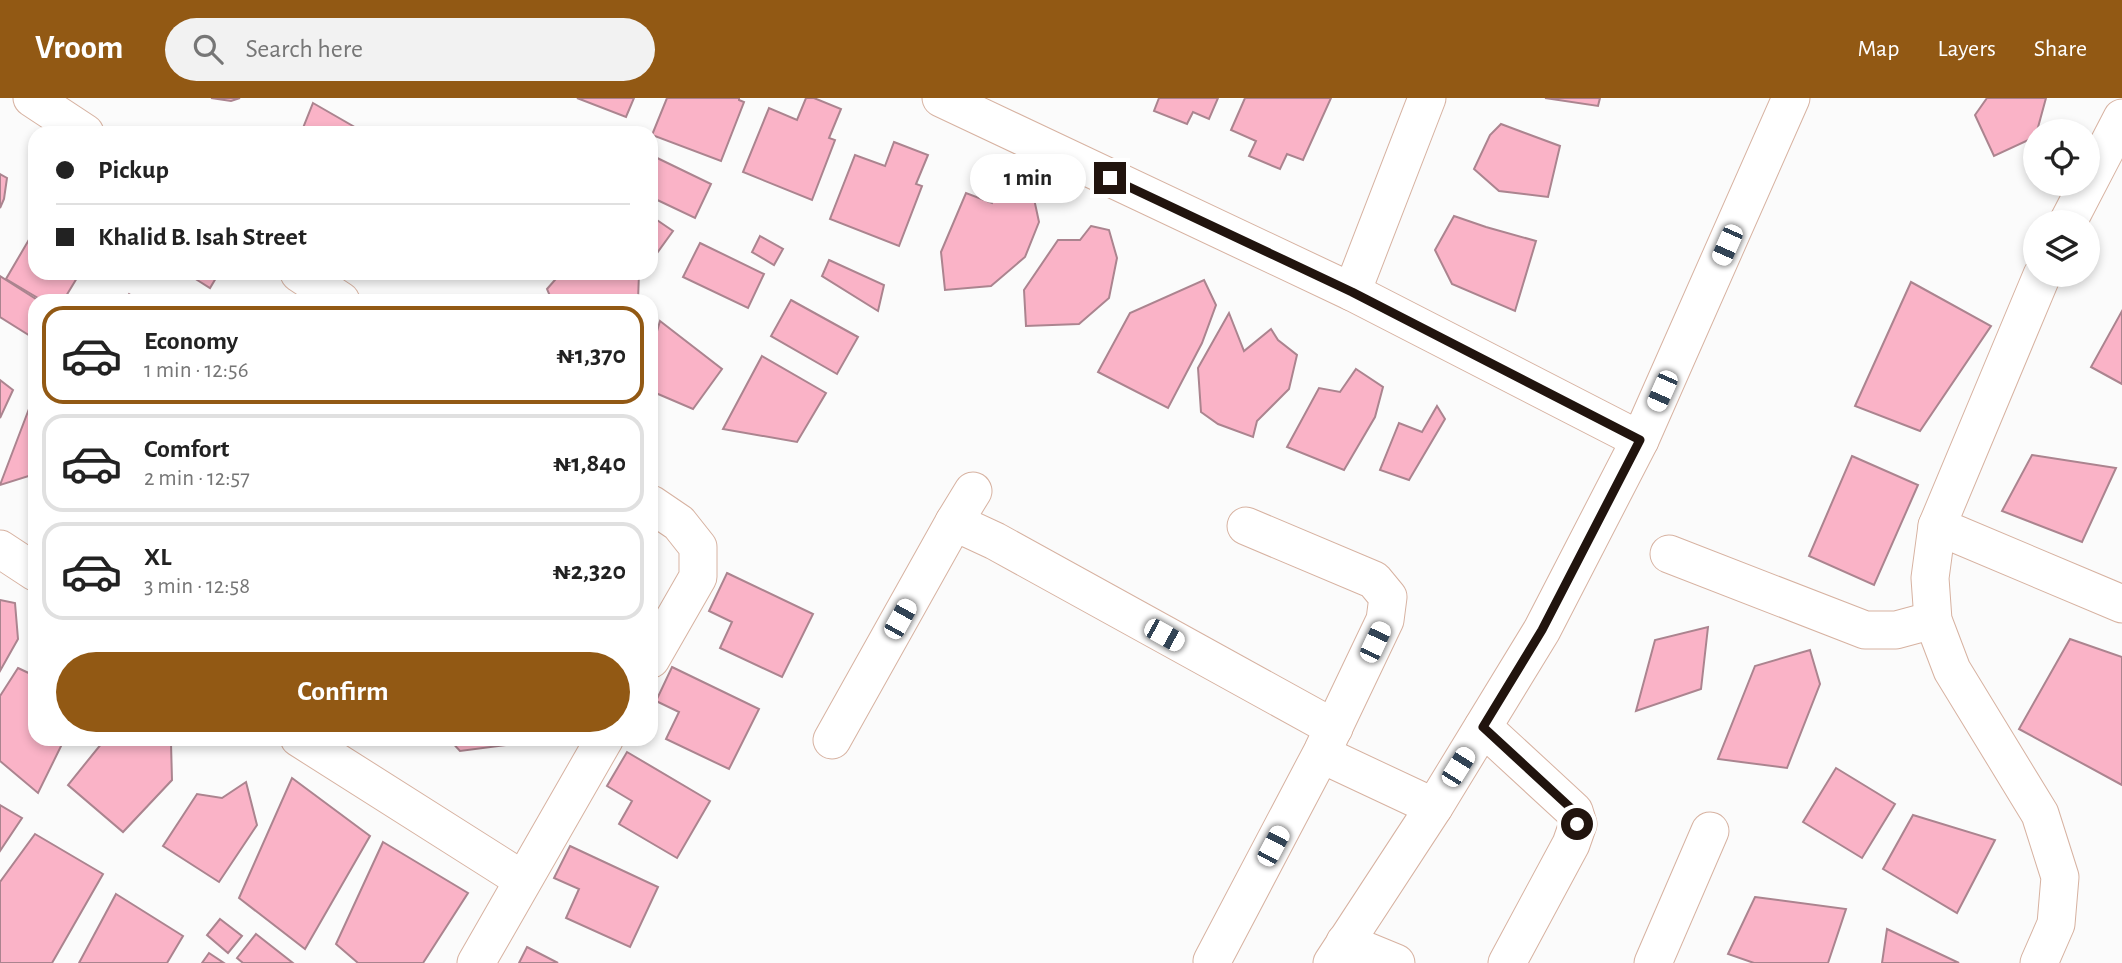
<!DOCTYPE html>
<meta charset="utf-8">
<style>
:root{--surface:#fff;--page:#f2f2f2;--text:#222;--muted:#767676;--line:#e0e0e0;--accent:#925914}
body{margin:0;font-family:"Alegreya Sans",sans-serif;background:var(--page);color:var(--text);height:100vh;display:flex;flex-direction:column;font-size:26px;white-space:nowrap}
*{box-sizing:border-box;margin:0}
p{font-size:23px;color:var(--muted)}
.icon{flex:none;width:38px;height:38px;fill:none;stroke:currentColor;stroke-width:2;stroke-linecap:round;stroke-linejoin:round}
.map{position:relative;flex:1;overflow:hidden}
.details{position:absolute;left:28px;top:196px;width:630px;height:452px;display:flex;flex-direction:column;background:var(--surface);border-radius:21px;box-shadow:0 4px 10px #0003}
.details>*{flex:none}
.hud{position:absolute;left:28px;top:28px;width:630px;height:154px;border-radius:21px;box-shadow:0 4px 10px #0003;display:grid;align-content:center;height:154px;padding:0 28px;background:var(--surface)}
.controls{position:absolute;left:2023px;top:21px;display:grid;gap:14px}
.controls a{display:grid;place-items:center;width:77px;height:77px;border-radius:50%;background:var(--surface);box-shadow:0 4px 10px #0003;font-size:35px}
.end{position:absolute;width:32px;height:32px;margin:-16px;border:9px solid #21140e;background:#fff;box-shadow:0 0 0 4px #fff}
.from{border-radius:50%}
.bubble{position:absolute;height:49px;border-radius:24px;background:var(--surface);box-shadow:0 4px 10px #0003;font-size:23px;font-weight:700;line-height:49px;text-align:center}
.car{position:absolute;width:21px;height:42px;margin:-21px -10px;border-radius:9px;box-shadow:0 0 5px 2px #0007;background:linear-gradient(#fff 24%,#345 0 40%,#fff 0 76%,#345 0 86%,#fff 0)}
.hud b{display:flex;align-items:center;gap:24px;height:66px;font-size:26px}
.hud b+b{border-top:2px solid var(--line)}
.hud i{width:18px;height:18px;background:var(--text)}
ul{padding:12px 0 0;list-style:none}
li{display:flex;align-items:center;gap:21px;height:98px;margin:0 14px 10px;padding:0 14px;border:4px solid var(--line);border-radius:21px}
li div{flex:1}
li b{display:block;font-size:26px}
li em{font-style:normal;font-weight:700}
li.current{border-color:var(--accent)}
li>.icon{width:63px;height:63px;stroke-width:1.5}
.action{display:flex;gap:14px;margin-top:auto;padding:14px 28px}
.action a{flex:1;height:80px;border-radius:42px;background:var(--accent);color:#fff;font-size:28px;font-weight:700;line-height:80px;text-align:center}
header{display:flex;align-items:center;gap:42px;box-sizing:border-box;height:98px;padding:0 35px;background:var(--accent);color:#fff}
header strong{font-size:33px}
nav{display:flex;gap:38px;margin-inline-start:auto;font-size:24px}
.search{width:490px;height:63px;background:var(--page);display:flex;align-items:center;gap:18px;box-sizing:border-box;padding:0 24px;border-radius:38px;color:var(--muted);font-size:26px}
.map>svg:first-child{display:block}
</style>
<header>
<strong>Vroom</strong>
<div class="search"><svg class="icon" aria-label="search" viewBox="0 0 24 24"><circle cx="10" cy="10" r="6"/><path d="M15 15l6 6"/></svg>Search here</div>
<nav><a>Map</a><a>Layers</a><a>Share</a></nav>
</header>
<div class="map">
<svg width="2122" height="865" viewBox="0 0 2122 865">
<rect width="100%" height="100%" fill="#fbfbfb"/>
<g fill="#fab3c7" stroke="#ab848f" stroke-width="2">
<polygon points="211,0 240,0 231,3"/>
<polygon points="577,0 634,0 626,19"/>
<polygon points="667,0 739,0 739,2 744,4 721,63 652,37"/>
<polygon points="806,0 814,0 841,11 829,40 835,42 812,102 743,74 769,10 797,22"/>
<polygon points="1159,0 1218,0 1209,21 1193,14 1187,26 1154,13"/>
<polygon points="1245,0 1331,0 1303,62 1287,56 1280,71 1249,58 1256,43 1231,32"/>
<polygon points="1545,0 1600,0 1598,8"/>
<polygon points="1987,0 2046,0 2037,33 2035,33 2035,39 1994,58 1975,17"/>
<polygon points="313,5 365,35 301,35"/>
<polygon points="1501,26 1560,48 1548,99 1499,93 1474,71 1490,37"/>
<polygon points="894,44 928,57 916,86 922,88 899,148 830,121 855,57 885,68"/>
<polygon points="651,57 711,86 695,120 651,99"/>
<polygon points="0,76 7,80 4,101 0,110"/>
<polygon points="1014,83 1033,96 1039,124 1025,159 991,188 945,192 941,154 966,95 992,105 1001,84"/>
<polygon points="651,118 673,133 652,162 651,162"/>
<polygon points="1454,118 1486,129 1536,143 1515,213 1452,186 1435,152"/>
<polygon points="1091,128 1109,132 1117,160 1109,200 1079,226 1026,228 1024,192 1058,142 1080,142"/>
<polygon points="34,133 35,175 80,175 63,203 43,203 6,181"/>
<polygon points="760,138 783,151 774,167 752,154"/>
<polygon points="700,145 764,176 748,210 683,179"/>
<polygon points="829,162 884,187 878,213 822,178"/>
<polygon points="197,175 219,175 210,190 194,180"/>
<polygon points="461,175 483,175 461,179"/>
<polygon points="561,175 639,175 638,203 552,203 547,191"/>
<polygon points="0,178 39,203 35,203 35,241 0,219"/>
<polygon points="1204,182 1216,207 1202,245 1168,310 1098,274 1130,215"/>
<polygon points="1911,184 1991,228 1920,333 1855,308"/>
<polygon points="129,196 140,203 124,203"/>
<polygon points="791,202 858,239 837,276 771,238"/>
<polygon points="2122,213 2122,286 2091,269"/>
<polygon points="1229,215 1244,253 1271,231 1278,242 1297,257 1289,291 1257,323 1253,339 1218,326 1201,314 1198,270"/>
<polygon points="660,223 722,271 693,311 651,293 651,254"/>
<polygon points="762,258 826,295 797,344 723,331"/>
<polygon points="1356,271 1383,289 1375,319 1344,372 1287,349 1319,290 1340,294"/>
<polygon points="0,282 13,292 0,320"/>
<polygon points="35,295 35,376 0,387"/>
<polygon points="1437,308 1445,321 1409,382 1380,372 1399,325 1422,334"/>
<polygon points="2032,357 2116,370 2082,444 2002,413"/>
<polygon points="1852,358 1918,387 1874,487 1809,458"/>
<polygon points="727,475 813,516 782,579 720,550 732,524 709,513"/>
<polygon points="0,502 15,505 18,541 0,573"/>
<polygon points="1708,529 1701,591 1636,613 1655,542"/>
<polygon points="2070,541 2122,559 2122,687 2019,631"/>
<polygon points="1810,552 1820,586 1787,670 1718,661 1755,568"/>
<polygon points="672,569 759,611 729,671 666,641 679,614 656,603"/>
<polygon points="18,570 35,578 35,640 65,640 38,695 0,663 0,598"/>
<polygon points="106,640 168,640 171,645 172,682 123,734 68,687"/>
<polygon points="448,640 546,640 546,642 460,653"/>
<polygon points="627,654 710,703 677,760 619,726 632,703 607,688"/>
<polygon points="1836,670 1895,706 1862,760 1803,724"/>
<polygon points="292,680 370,738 305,851 239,800"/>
<polygon points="246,684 257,727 219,784 163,748 197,696 222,700"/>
<polygon points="0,707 22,720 0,753"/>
<polygon points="1913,717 1995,742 1957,815 1883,771"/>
<polygon points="35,736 103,776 52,865 0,865 0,784"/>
<polygon points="383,744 468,795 423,865 358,865 336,846"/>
<polygon points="570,748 658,789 630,849 566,820 579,791 554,780"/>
<polygon points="116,796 183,838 167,865 79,865"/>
<polygon points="1755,799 1846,811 1828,865 1754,865 1728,856"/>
<polygon points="220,821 242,838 228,855 207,837"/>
<polygon points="1887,831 1959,865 1882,865"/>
<polygon points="256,836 293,865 243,865 237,860"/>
<polygon points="527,849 558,865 519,865"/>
<polygon points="209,855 224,865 202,865"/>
</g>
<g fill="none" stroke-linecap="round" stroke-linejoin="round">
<g stroke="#d7b2a1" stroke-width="39">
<g id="minor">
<polyline points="32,0 85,35"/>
<polyline points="941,0 1352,194 1640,342"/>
<polyline points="2068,124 2122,20"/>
<polyline points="299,175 341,203"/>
<polyline points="1352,194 1427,0"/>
<polyline points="651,406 679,425 698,449 698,479 651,561"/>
<polyline points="954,424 973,393"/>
<polyline points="1246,428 1374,482 1388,499 1385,522 1323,652"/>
<polyline points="1937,428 2122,506"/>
<polyline points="0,451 35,474"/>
<polyline points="1669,456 1865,532 1896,532 1933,522"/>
<polyline points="1483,629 1574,713 1578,726 1571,746 1507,865"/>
<polyline points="299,640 523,782"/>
<polyline points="832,642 954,424 995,443 1334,630"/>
<polyline points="1345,844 1396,865"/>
<polyline points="1212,863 1321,656 1434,709"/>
<polyline points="476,865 605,640"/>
<polyline points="1332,865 1434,709 1542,532 1640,342 1791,0"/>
<polyline points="1653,865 1710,733"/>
<polyline points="2039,865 2056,826 2060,779 2040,716 1952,572 1933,522 1930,480 1937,428 2042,177"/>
</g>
</g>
<use href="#minor" stroke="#fff" stroke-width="37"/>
</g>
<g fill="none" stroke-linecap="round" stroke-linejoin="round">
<polyline stroke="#21140e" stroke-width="9" points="1110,80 1352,194 1640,342 1542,532 1483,629 1574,713 1577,726"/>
</g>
</svg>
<div class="controls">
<a><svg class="icon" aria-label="locate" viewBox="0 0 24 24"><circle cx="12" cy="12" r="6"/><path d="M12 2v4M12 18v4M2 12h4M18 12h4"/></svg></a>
<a><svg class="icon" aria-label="layers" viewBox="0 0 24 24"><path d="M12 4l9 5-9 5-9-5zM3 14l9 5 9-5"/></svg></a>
</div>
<i class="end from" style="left:1577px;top:726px"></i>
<i class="end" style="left:1110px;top:80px"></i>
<div class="bubble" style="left:970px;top:56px;width:116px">1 min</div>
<i class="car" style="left:1727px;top:147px;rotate:204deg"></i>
<i class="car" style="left:1662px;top:293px;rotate:204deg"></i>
<i class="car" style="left:900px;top:521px;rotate:29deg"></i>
<i class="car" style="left:1164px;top:537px;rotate:119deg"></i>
<i class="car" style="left:1375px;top:544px;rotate:25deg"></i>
<i class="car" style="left:1458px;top:669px;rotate:32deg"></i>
<i class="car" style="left:1273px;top:748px;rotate:28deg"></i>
<div class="hud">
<b><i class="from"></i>Pickup</b>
<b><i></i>Khalid B. Isah Street</b>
</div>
<section class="details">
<ul>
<li class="current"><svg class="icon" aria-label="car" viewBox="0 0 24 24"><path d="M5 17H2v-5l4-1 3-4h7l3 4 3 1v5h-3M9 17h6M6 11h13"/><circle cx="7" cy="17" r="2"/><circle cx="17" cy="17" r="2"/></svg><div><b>Economy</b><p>1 min · 12:56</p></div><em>₦1,370</em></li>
<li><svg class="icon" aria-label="car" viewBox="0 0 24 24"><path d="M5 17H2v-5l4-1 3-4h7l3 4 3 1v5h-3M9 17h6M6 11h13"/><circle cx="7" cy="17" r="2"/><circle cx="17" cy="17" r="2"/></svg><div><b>Comfort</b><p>2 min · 12:57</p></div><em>₦1,840</em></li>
<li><svg class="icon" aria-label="car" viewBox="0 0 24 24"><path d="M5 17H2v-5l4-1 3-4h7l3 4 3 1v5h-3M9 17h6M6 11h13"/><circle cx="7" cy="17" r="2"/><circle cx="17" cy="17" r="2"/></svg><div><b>XL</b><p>3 min · 12:58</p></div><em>₦2,320</em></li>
</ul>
<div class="action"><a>Confirm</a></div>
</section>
</div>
